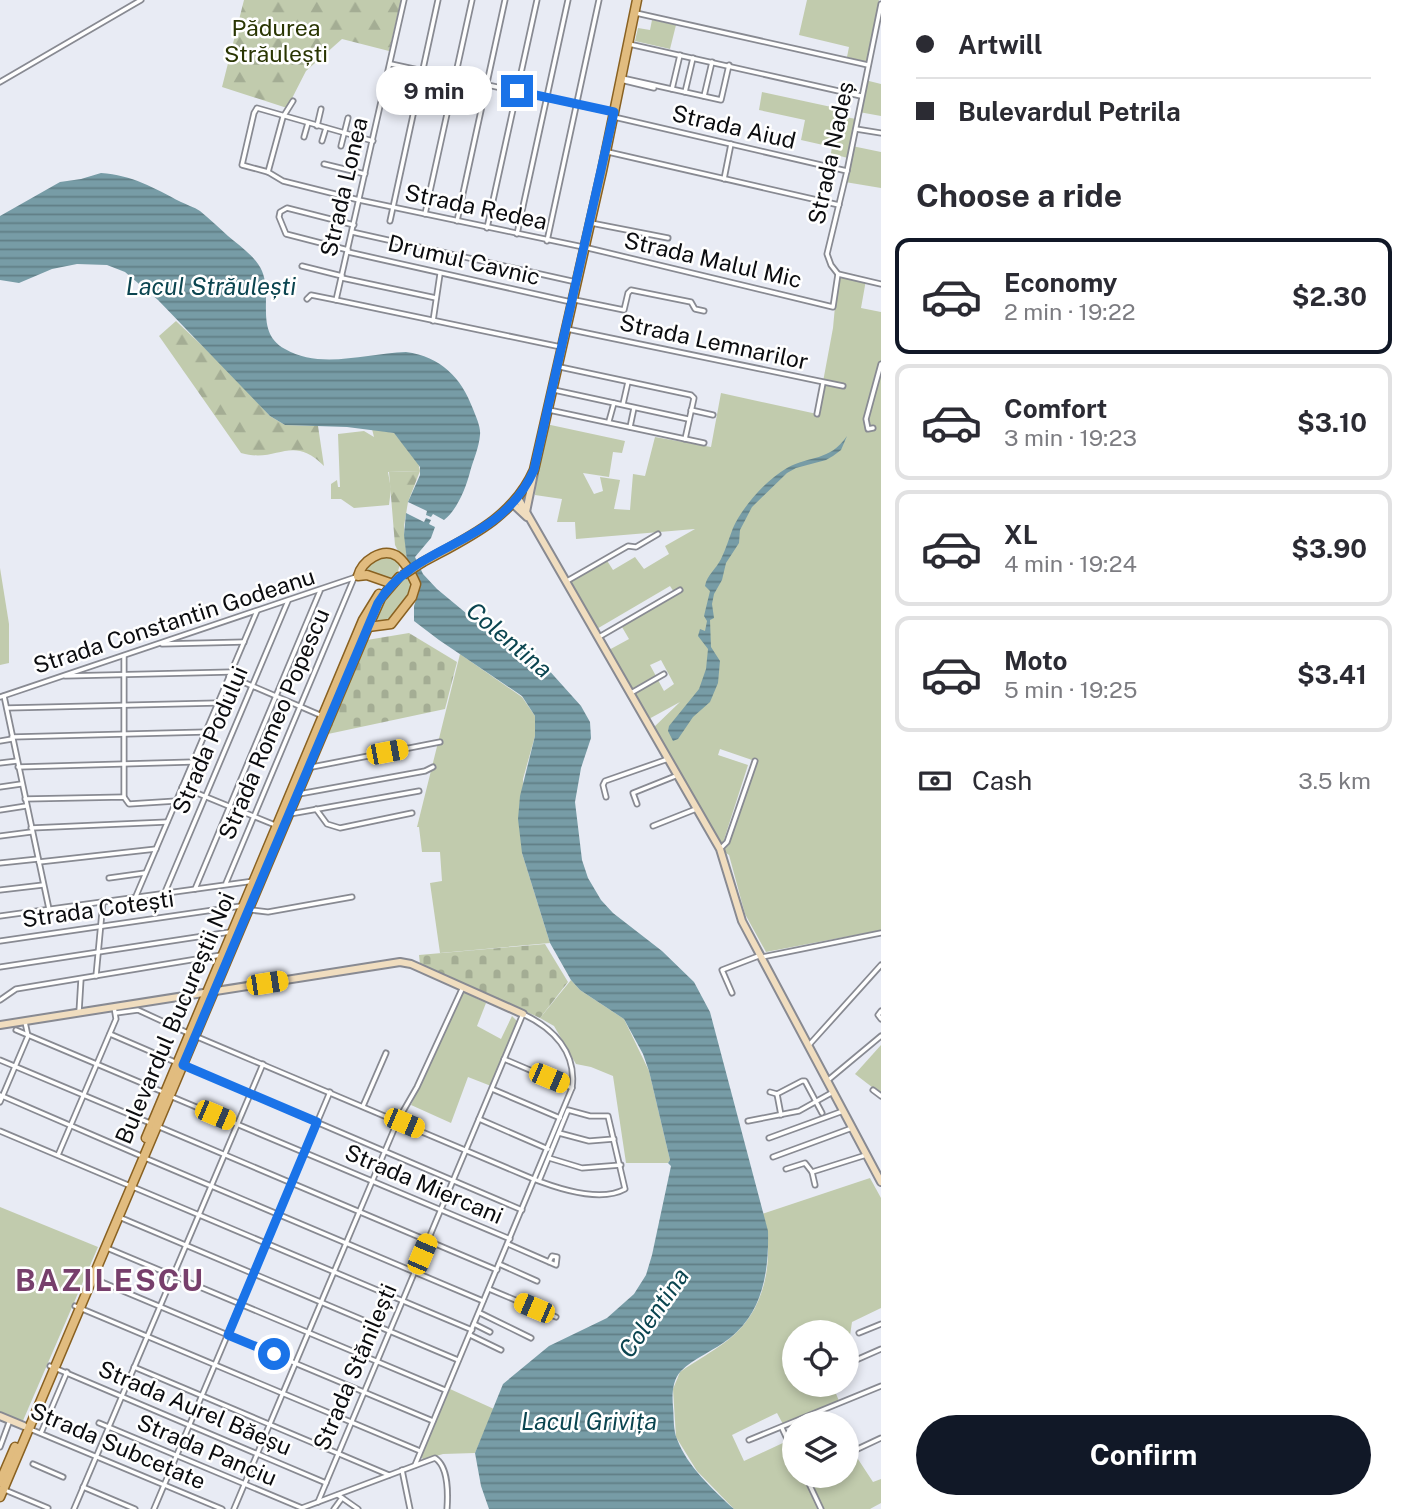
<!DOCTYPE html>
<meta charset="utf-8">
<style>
:root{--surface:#fff;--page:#f2f2f3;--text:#2b2b33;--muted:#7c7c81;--line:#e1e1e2;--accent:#111827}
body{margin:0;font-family:"Public Sans",sans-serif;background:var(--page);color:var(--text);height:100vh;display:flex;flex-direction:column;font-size:26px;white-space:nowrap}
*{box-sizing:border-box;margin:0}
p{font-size:23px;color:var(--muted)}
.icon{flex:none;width:38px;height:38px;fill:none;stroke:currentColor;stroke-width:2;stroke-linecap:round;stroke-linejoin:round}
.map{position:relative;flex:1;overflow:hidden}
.drawer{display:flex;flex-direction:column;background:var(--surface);width:525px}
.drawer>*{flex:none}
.banner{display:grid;align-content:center;height:154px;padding:0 35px;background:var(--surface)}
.fabs{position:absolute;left:782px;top:1320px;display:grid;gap:14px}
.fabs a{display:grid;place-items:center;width:77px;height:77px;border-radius:50%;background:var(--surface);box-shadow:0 4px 10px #0003;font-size:35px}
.end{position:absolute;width:32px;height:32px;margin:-16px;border:9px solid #1a73e8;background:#fff;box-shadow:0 0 0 4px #fff}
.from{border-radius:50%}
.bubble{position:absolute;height:49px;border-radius:24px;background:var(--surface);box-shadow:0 4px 10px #0003;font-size:23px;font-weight:700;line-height:49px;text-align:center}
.car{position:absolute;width:21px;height:42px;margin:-21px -10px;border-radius:9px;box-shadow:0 0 5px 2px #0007;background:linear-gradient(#f5c518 24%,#345 0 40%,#f5c518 0 76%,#345 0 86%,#f5c518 0)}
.banner b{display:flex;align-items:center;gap:24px;height:66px;font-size:26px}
.banner b+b{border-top:2px solid var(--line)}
.banner i{width:18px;height:18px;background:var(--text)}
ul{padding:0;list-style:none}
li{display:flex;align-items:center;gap:21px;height:116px;margin:0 14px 10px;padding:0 21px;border:4px solid var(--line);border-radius:14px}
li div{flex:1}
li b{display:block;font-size:26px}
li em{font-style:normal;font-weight:700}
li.on{border-color:var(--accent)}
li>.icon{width:63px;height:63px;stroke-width:1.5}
h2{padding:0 35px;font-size:32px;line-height:84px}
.pay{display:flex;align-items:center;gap:18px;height:77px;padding:0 35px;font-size:26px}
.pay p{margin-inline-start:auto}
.primary-button{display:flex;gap:14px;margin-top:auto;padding:14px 35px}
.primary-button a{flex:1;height:80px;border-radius:42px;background:var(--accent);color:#fff;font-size:28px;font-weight:700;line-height:80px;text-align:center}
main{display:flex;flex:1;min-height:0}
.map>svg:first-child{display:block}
</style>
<main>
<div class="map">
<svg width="881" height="1509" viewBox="0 0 881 1509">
<defs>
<pattern id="forest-firs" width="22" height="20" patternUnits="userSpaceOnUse" patternTransform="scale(1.75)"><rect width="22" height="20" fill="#c1cbad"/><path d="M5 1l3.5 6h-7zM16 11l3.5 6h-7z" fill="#a4ad94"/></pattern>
<pattern id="cemetery-stones" width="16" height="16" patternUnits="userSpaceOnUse" patternTransform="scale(1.75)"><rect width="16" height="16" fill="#c1cbad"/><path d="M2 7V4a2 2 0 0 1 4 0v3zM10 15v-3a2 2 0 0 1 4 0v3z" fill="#a4ad94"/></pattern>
<pattern id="water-rules" width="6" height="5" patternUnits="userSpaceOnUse" patternTransform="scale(1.75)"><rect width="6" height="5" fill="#779ca6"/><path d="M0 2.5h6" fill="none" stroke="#607e86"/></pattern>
</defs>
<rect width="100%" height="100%" fill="#e8ebf4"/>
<g fill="#c1cbad" fill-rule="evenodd">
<polygon points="807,0 879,0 867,62 847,57 849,47 799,35"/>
<polygon points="652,20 676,25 670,49 635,41 638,28 650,30"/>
<polygon points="865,80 881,84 881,116 859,112"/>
<polygon points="762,92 836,108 835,115 856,119 848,158 840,156 837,166 831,165 832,160 830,159 832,147 801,140 805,120 759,110"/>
<polygon points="852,146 881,152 881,188 845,182"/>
<path d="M838,274L866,280L861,308L881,312V930L766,952L745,914L729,855L720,849L652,729L680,702L647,720L632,694L658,680L664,691L674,684L661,660L650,665L657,678L631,693L607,651L629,639L622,627L676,595L670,586L595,630L567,581L606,559L613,570L635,557L644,569L669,554L665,546L695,529L576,539L575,522H557L562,499L535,495L537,462L546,424L625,441L622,453L613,452L609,477L583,473L594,494L603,491L600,477L620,480L614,509L630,510L633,474L645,476L655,437L711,447L721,393L817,414L833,328ZM720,749L755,761L727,842L722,846L748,765L718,755Z"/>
<polygon points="372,429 394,433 418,462 420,471 388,472 391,489 389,505 354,508 341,499 331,499 331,484 337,480 338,487 340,487 338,434 364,431 374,437"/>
<polygon points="384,557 393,558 400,564 397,575 390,579 365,570 367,563"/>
<polygon points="0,568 9,624 9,663 0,665"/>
<polygon points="409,574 414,589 394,619 381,623 375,617 391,587"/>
<polygon points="460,654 522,697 535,716 535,736 523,779 522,853 550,943 440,953 430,883 442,881 440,852 422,852 419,827 417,827"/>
<polygon points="571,980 580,990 624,1019 649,1071 670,1160 668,1163 626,1163 613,1076 591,1067 576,1064 554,1026 540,1018"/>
<polygon points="464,992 486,1003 477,1026 501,1039 512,1016 518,1022 491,1086 468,1077 451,1123 411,1105"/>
<polygon points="881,1045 881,1094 855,1074"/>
<path d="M870,1178L881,1198V1308L852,1322L847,1356V1332H794V1384H832L839,1401L784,1426L777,1413L732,1435L744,1461L785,1442L794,1461V1475H847V1456L854,1453L873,1482L881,1479V1503L870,1509H734L697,1471L676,1437L673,1389L680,1372C701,1357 729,1344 745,1323C768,1295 774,1248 762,1214Z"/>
<polygon points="0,1207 98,1247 22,1423 0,1414"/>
<polygon points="450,1389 494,1409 475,1453 443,1454 423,1460 421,1455"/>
</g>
<g fill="url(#forest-firs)">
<polygon points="244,0 401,0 389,51 342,39 306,71 287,108 222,87"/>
<path d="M176,321L229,371L270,416L285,425L318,426L324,466C291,433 278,464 241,453L159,336Z"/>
<polygon points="420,471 408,502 404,526 407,561 399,553 395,545 389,472"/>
</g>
<g fill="url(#cemetery-stones)">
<polygon points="409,633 457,662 445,709 328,734 367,640"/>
<polygon points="545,944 568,982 540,1018 420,964 419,955"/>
</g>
<g fill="url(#water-rules)">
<path d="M101,173C132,175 154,188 181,202C187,205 194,207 200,211C210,219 219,228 228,236C240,246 256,257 262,271C273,297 254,332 285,349C321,370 367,353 406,352C441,357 461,377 473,409C476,417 481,427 480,435C479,448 473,460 470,472C466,488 457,510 444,520L433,514L431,517L426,515L427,511L408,502L420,475V467L394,433L347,427L285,425L270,416L158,300L125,272L107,265L77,264L52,269L19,283L0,280V216L60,182L81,179Z"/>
<path d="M847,436L841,450L833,456L826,460L796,468L787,473L752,507L740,530L739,543L726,563L722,580L714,594L712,604L714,618L710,620L711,647L720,661L718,683L710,702L693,717L678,739L673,741L668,731L669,726L699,689L706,669L708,649L698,636L700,629L705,631L707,621L704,616L710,591L705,586C707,575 716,569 721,559C726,549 729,538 733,528C743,506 766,480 787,468C810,455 829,462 847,436Z"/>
<path d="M406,513L424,522L426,518L431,520L429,524L435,527L431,538L415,557L423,574L437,589L484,628L546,667L581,706L590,722L591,738L581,768L575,802L582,860L588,878L601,900L613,913L662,951L694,982L710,1012L768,1231C769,1271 763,1312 730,1338C715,1350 694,1358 681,1371C672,1380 672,1396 673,1407C674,1417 673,1430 677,1439C687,1466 713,1490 734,1509H489L481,1486L475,1453L503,1384L549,1346L607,1318L634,1294L646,1275L652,1255L671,1166L668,1163L670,1160L649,1071L643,1054L624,1019L580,990L571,980L550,943L522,853L518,819L520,796L535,736V716L522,696L439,640L414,621V606L420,587L407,561L404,535Z"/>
</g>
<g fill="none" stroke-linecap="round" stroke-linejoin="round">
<g stroke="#888a92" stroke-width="7">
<g id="street">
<polyline points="636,13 868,65"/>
<polyline points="629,44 861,96"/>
<polyline points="391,64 612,112"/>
<polyline points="622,78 721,100 729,65"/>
<polyline points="621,80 654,88"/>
<polyline points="0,82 141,0"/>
<polyline points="672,89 680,55"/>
<polyline points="685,92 693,58"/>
<polyline points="704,96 712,62"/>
<polyline points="614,117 847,171"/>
<polyline points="317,126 321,109"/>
<polyline points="856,129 881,133"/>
<polyline points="304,137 308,123"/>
<polyline points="322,141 326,128"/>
<polyline points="373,141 257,108 254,113 242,165 268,172 283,181 359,200 588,248 833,307 838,274 831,265 827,254 847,171 881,4"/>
<polyline points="341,146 348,118"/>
<polyline points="608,152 839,205"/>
<polyline points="324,164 365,174"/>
<polyline points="268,172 283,117 293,101"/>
<polyline points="724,179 731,144"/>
<polyline points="425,214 472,0"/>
<polyline points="390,221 438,0"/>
<polyline points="457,221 505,0"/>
<polyline points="591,223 668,238"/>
<polyline points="487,228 537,0"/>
<polyline points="352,232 576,282"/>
<polyline points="517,234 568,0"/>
<polyline points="547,241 599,0"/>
<polyline points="348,250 286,234 279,217 280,212 287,208 354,225"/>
<polyline points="348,252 571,302"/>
<polyline points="302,266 342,276"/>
<polyline points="838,274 881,284"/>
<polyline points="342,278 436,298"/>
<polyline points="307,299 311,295 336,300 561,347"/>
<polyline points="336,300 404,0"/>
<polyline points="575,300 624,310 628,293 631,290 691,302 695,309 704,311"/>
<polyline points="433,321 440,274"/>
<polyline points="567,329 843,386"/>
<polyline points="560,367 691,395 694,398 685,439"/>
<polyline points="554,390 688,419"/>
<polyline points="623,404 628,382"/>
<polyline points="549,410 704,443"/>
<polyline points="691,410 713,415"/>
<polyline points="817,414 823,383"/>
<polyline points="609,421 614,403"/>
<polyline points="630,427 634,408"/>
<polyline points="873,428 868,429 866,419 881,364"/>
<polyline points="567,581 628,546 636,547 658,534"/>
<polyline points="599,637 680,590"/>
<polyline points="162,644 244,642"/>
<polyline points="124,656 124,797"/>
<polyline points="65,676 231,672"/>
<polyline points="229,676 320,715"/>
<polyline points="631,693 664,674"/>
<polyline points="4,696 49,909"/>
<polyline points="0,697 356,577"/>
<polyline points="7,708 217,703"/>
<polyline points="12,737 205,732"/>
<polyline points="0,741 12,739"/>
<polyline points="0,763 17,761"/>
<polyline points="18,767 192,762"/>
<polyline points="312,767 440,742"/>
<polyline points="0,787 21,784"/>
<polyline points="182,787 275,825"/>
<polyline points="299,794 425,771 433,767"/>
<polyline points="606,797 603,785 605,781 668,759"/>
<polyline points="25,799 124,797 129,804 176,801"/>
<polyline points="637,804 633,793 678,775"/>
<polyline points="316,809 327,824 340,828 412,813"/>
<polyline points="0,810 26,806"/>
<polyline points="290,814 419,791"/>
<polyline points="653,826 696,809"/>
<polyline points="31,828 167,822"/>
<polyline points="0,836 31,832"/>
<polyline points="720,849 727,842 755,761"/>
<polyline points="39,862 156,849"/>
<polyline points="0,863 38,859"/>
<polyline points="109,878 145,873"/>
<polyline points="226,883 354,578"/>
<polyline points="195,889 320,591"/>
<polyline points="0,890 43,885"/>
<polyline points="165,892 288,601"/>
<polyline points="136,896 257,611"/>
<polyline points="251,910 268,912 352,897"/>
<polyline points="0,916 254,881"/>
<polyline points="0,941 241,906"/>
<polyline points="762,957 881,933"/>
<polyline points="0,967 230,932"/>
<polyline points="96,976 103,901"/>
<polyline points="732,993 722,970 761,955"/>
<polyline points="0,1000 16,989 221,955"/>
<polyline points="881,1011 878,1015 881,1019"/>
<polyline points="79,1012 81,979"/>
<polyline points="116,1013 138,1010 188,1033"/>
<polyline points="16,1030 163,1092"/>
<polyline points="110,1034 175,1062"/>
<path d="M195,1036L531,1178C556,1188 600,1203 625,1189L608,1116H590L568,1110L539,1181"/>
<polyline points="809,1045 881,965"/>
<polyline points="504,1059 572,1088"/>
<polyline points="0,1060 150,1123"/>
<polyline points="183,1065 522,1210"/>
<polyline points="827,1081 881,1036"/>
<polyline points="492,1089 560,1118"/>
<polyline points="873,1090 881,1096"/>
<polyline points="770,1092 777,1094"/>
<polyline points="0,1095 139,1155"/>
<polyline points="170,1096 510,1239"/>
<polyline points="0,1102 28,1036 25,1022"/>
<polyline points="363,1106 386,1053"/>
<polyline points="781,1115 777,1094 802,1081 805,1081 822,1113"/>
<polyline points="479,1119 548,1149"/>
<polyline points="748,1121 799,1111 833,1092"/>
<polyline points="157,1126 497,1270"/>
<polyline points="0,1131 472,1330"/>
<polyline points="559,1133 589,1141 614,1139"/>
<polyline points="769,1138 843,1111"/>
<polyline points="58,1155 116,1019 114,1007"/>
<polyline points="773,1157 852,1128"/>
<polyline points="145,1158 483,1301"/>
<polyline points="549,1158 582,1168 621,1165"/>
<polyline points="786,1169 805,1163 812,1172 866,1155"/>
<polyline points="812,1172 815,1185"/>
<polyline points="119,1217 458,1360"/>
<path d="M508,1244C524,1251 540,1258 556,1265L557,1257L552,1256L549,1262"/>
<polyline points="107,1248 445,1390"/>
<polyline points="499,1264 537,1281"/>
<polyline points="92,1278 433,1421"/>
<polyline points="489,1289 556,1317"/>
<polyline points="75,1306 420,1451"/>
<polyline points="480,1313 531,1338"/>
<polyline points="474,1324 490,1332"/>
<polyline points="859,1333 881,1324"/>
<polyline points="470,1335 501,1350"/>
<polyline points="847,1364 881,1349"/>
<polyline points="50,1366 326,1483"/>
<polyline points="134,1367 389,1475"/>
<polyline points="99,1423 302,1508"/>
<polyline points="782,1428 794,1454"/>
<polyline points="30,1429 222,1509"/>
<polyline points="41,1433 67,1372"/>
<polyline points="749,1440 881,1386"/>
<polyline points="0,1447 10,1420"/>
<polyline points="847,1454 881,1438"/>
<polyline points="33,1464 63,1477"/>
<polyline points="402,1470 410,1509"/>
<polyline points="805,1475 821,1509"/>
<polyline points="83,1487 135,1509"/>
<polyline points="5,1490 48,1508"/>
<polyline points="338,1495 358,1509"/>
<path d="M318,1502L523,1014C553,1028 577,1052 572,1088L415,1465"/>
<path d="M302,1508L435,1458C449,1467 448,1494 447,1509"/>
<polyline points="74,1509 263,1064"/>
<polyline points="154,1509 330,1092"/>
<polyline points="234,1509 398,1120 417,1087 463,987"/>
<polyline points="334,1509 342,1498"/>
</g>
</g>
<g stroke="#888a92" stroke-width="10">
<g id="secondary">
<polyline points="518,498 720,849 742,921 881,1182"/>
<polyline points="513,504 527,517"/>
<polyline points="526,512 534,473"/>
<polyline points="0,1025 400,962 411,964 523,1014"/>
<polyline points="0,1416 24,1426"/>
</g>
</g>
<g stroke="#896121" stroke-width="11">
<g id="primary">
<path d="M423,562C467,538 513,518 534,470L602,171L637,0"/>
<path d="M368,627L391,624L412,597L416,584C412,575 406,562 397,556C382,547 362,561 358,576L367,575L390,583"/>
<polyline points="146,1138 363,620 379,594"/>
<polyline points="0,1482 15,1447"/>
<polyline points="0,1497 368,627 381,598 399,577"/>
</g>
</g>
<use href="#street" stroke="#fff" stroke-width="3.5"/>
<use href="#secondary" stroke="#f0ddbf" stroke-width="6"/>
<use href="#primary" stroke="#e1bc7f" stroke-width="8"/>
<g stroke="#896121" stroke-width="11" stroke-linecap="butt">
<polyline id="primary-bridge" points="403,575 423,562"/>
</g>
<use href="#primary-bridge" stroke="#e1bc7f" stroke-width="8"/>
</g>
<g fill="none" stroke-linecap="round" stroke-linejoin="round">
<path stroke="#1a73e8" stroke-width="9" d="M274,1354L228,1335L317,1122L183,1065L378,603C416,541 499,548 534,470L614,112L517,91"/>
</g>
<g text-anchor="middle" stroke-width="5" stroke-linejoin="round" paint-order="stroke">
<g font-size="23" fill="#293502" stroke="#fff">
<text x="276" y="36">Pădurea<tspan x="276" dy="26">Străulești</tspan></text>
</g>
<g font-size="23" fill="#0b0c0f" stroke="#fff">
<text transform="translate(734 127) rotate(13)" y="8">Strada Aiud</text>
<text transform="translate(831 153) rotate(-78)" y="8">Strada Nadeș</text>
<text transform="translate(344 187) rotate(-77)" y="8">Strada Lonea</text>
<text transform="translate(476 207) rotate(12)" y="8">Strada Redea</text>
<text transform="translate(464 260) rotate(13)" y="8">Drumul Cavnic</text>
<text transform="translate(713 260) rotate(13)" y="8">Strada Malul Mic</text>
<text transform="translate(714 342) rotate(12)" y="8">Strada Lemnarilor</text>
<text transform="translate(174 621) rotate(-18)" y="8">Strada Constantin Godeanu</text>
<text transform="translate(274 724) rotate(-67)" y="8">Strada Romeo Popescu</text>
<text transform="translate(210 740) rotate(-67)" y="8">Strada Podului</text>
<text transform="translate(98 909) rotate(-8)" y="8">Strada Cotești</text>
<text transform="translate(175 1018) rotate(-67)" y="8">Bulevardul Bucureștii Noi</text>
<text transform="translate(424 1184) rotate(23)" y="8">Strada Miercani</text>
<text transform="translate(355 1367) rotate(-67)" y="8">Strada Stănilești</text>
<text transform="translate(195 1408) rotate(23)" y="8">Strada Aurel Băeșu</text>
<text transform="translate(118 1446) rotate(23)" y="8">Strada Subcetate</text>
<text transform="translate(207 1450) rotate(23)" y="8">Strada Panciu</text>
</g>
<g font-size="24" font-style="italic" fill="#0b4550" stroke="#fff">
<text x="211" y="295">Lacul Străulești</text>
<text transform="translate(509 640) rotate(40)" y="8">Colentina</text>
<text transform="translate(654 1313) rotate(-55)" y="8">Colentina</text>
<text x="589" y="1430">Lacul Grivița</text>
</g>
<g font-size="30" font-weight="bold" letter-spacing="2" fill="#773f6c" stroke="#fff">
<text x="110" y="1291">BAZILESCU</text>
</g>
</g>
</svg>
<div class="fabs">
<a><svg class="icon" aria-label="locate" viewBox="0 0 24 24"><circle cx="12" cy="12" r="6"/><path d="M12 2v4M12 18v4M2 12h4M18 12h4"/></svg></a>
<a><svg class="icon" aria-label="layers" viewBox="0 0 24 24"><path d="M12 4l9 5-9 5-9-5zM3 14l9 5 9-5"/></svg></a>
</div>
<i class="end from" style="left:274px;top:1354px"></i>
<i class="end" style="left:517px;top:91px"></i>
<div class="bubble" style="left:376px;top:66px;width:116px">9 min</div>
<i class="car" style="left:387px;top:752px;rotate:79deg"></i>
<i class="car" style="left:267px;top:983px;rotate:81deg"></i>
<i class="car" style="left:549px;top:1078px;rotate:113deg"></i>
<i class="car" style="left:215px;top:1115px;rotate:113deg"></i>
<i class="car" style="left:404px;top:1123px;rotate:113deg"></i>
<i class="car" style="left:422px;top:1254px;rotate:23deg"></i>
<i class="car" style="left:534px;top:1308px;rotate:293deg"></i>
</div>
<section class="drawer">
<div class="banner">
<b><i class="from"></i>Artwill</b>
<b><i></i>Bulevardul Petrila</b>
</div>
<h2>Choose a ride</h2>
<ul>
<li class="on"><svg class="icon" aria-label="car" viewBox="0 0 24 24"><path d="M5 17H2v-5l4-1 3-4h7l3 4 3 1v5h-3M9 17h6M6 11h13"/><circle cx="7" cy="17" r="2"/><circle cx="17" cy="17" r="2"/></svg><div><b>Economy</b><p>2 min · 19:22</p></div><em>$2.30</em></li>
<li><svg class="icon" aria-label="car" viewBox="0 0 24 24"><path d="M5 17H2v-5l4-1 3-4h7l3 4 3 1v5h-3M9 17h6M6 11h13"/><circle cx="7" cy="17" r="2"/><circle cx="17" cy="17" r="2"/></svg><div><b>Comfort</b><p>3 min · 19:23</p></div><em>$3.10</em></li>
<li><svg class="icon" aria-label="car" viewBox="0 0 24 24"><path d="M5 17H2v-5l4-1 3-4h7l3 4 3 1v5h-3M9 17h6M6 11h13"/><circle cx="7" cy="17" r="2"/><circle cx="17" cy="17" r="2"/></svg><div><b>XL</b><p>4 min · 19:24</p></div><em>$3.90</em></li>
<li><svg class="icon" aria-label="car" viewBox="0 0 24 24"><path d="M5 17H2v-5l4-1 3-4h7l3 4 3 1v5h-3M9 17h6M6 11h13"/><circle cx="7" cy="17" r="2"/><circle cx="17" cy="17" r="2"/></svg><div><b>Moto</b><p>5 min · 19:25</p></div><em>$3.41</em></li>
</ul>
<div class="pay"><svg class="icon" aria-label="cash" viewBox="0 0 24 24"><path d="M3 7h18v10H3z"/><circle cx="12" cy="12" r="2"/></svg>Cash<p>3.5 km</p></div>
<div class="primary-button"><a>Confirm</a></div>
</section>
</main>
